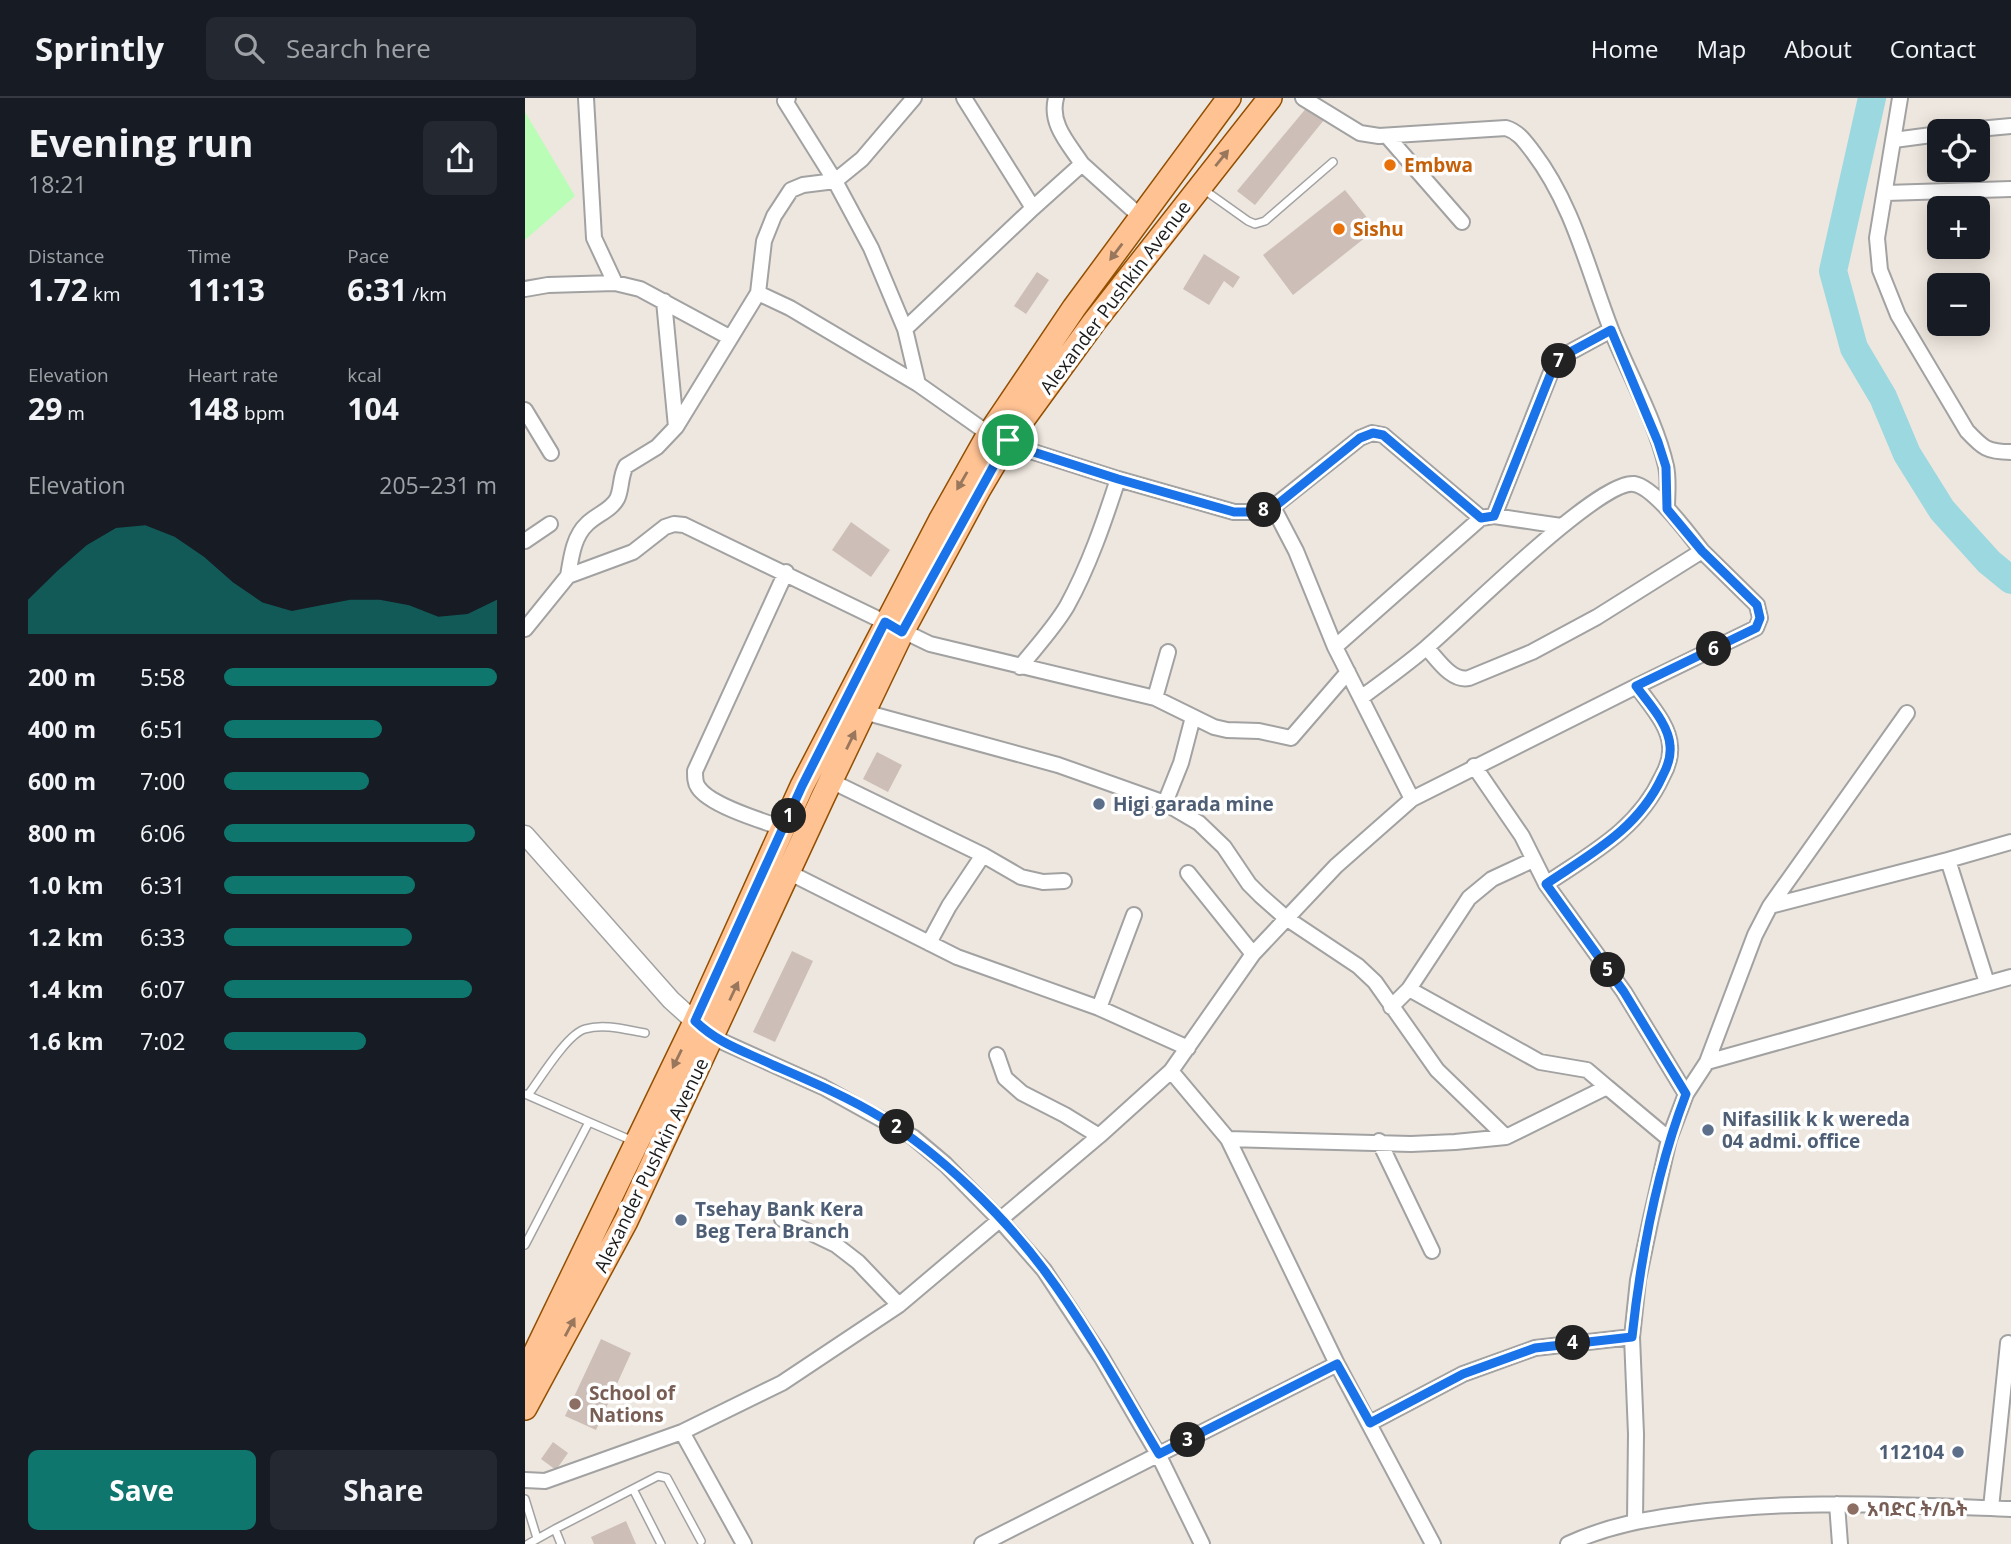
<!DOCTYPE html>
<meta charset="utf-8">
<style>
:root{--surface:#171b24;--page:#242831;--text:#f1f3f6;--muted:#9ea1a6;--line:#363941;--accent:#0f766e}
body{margin:0;font-family:"Open Sans","Noto Sans Ethiopic",sans-serif;background:var(--page);color:var(--text);height:100vh;display:flex;flex-direction:column;font-size:26px;white-space:nowrap}
*{box-sizing:border-box;margin:0}
p{font-size:23px;color:var(--muted)}
.icon{flex:none;width:38px;height:38px;fill:none;stroke:currentColor;stroke-width:2;stroke-linecap:round;stroke-linejoin:round}
.map{position:relative;flex:1;overflow:hidden}
.drawer{display:flex;flex-direction:column;background:var(--surface);width:525px}
.drawer>*{flex:none}
.fabs{position:absolute;left:1402px;top:21px;display:grid;gap:14px}
.fabs a{display:grid;place-items:center;width:63px;height:63px;border-radius:10px;background:var(--surface);box-shadow:0 4px 18px #0003;font-size:35px}
.pin{position:absolute;display:grid;place-items:center;width:60px;height:60px;color:#fff;margin:-30px;border:4px solid #fff;border-radius:50%;box-shadow:0 2px 7px #0007}
.km{position:absolute;width:35px;height:35px;margin:-18px;border-radius:50%;background:#222;color:#fff;font-size:19px;line-height:35px;text-align:center}
.round{display:grid;place-items:center;flex:none;width:74px;height:74px;border-radius:10px;background:var(--page)}
.summary{display:flex;align-items:center;justify-content:space-between;height:119px;padding:0 28px}
h1{font-size:38px;font-weight:700;line-height:52px}
.stats{display:grid;grid-template-columns:repeat(3,1fr);gap:10px;height:119px;padding:7px 28px}
.stats div{display:grid;align-content:center}
.stats b{font-size:30px;font-weight:700}
.stats small{font-size:19px;font-weight:400}
.stats p{font-size:19px}
.chart{height:196px;padding:14px 28px}
.chart p{display:flex;justify-content:space-between}
.chart svg{width:100%;height:126px;margin-top:7px;fill:var(--accent);opacity:.7}
.primary-button{display:flex;gap:14px;margin-top:auto;padding:14px 28px}
.primary-button a{flex:1;height:80px;border-radius:10px;background:var(--accent);color:#fff;font-size:28px;font-weight:700;line-height:80px;text-align:center}
.primary-button a+a{background:var(--page);color:var(--text)}
ul{padding:0 28px;list-style:none;font-size:23px}
li{display:grid;grid-template-columns:112px 84px 1fr;align-items:center;height:52px}
li i{height:18px;border-radius:9px;background:var(--accent)}
header{display:flex;align-items:center;gap:42px;box-sizing:border-box;height:98px;padding:0 35px;background:var(--surface);border-bottom:2px solid var(--line)}
header strong{font-size:33px}
nav{display:flex;gap:38px;margin-inline-start:auto;font-size:24px}
.search{width:490px;height:63px;background:var(--page);display:flex;align-items:center;gap:18px;box-sizing:border-box;padding:0 24px;border-radius:10px;color:var(--muted);font-size:26px}
main{display:flex;flex:1;min-height:0}
.map>svg:first-child{display:block}
.park{fill:#bafdb7}
.lines{fill:none;stroke-linecap:round;stroke-linejoin:round}
.river{stroke:#9cd8df;stroke-width:28}
.building{fill:#cdbfb8}
.service-casing{stroke:#a2a2a2;stroke-width:10}
.minor-casing{stroke:#a2a2a2;stroke-width:18}
.tertiary-casing{stroke:#a2a2a2;stroke-width:21}
.primary-casing{stroke:#924f00;stroke-width:26}
.service{stroke:#fff;stroke-width:7}
.minor{stroke:#fff;stroke-width:14}
.tertiary{stroke:#fff;stroke-width:18}
.primary{stroke:#ffc293;stroke-width:23}
.oneway{fill:#98775d}
.route-casing{stroke:#fff;stroke-width:14}
.route{stroke:#1a73e8;stroke-width:9}
.food-dot{fill:#e8710a;stroke:#fff;stroke-width:2.5}
.service-dot{fill:#5c6f8a;stroke:#fff;stroke-width:2.5}
.education-dot{fill:#8d6e63;stroke:#fff;stroke-width:2.5}
.labels{text-anchor:middle;stroke-width:7;stroke-linejoin:round;paint-order:stroke}
.food-label{font-size:19px;font-weight:bold;fill:#c56008;stroke:#fff;text-anchor:start}
.street-label{font-size:19px;fill:#1b1b1b;stroke:#fff}
.service-label{font-size:19px;font-weight:bold;fill:#4e5e75;stroke:#fff;text-anchor:start}
.education-label{font-size:19px;font-weight:bold;fill:#785e54;stroke:#fff;text-anchor:start}
</style>
<header>
<strong>Sprintly</strong>
<div class="search"><svg class="icon" aria-label="search" viewBox="0 0 24 24"><circle cx="10" cy="10" r="6"/><path d="M15 15l6 6"/></svg>Search here</div>
<nav><a>Home</a><a>Map</a><a>About</a><a>Contact</a></nav>
</header>
<main>
<section class="drawer">
<div class="summary"><div><h1>Evening run</h1><p>18:21</p></div><a class="round"><svg class="icon" aria-label="share" viewBox="0 0 24 24"><path d="M12 15V3M7 8l5-5 5 5M5 13v7h14v-7"/></svg></a></div>
<div class="stats">
<div><p>Distance</p><b>1.72<small> km</small></b></div>
<div><p>Time</p><b>11:13</b></div>
<div><p>Pace</p><b>6:31<small> /km</small></b></div>
</div>
<div class="stats">
<div><p>Elevation</p><b>29<small> m</small></b></div>
<div><p>Heart rate</p><b>148<small> bpm</small></b></div>
<div><p>kcal</p><b>104</b></div>
</div>
<div class="chart"><p><span>Elevation</span>205–231 m</p>
<svg viewBox="0 0 160 44" preserveAspectRatio="none"><path d="M0 44V32L10 22L20 13L30 7L40 6L50 10L60 17L70 26L80 33L90 36L100 34L110 32L120 32L130 34L140 38L150 37L160 32V44z"/></svg>
</div>
<ul>
<li><b>200 m</b>5:58<i style="width:100%"></i></li>
<li><b>400 m</b>6:51<i style="width:58%"></i></li>
<li><b>600 m</b>7:00<i style="width:53%"></i></li>
<li><b>800 m</b>6:06<i style="width:92%"></i></li>
<li><b>1.0 km</b>6:31<i style="width:70%"></i></li>
<li><b>1.2 km</b>6:33<i style="width:69%"></i></li>
<li><b>1.4 km</b>6:07<i style="width:91%"></i></li>
<li><b>1.6 km</b>7:02<i style="width:52%"></i></li>
</ul>
<div class="primary-button"><a>Save</a><a>Share</a></div>
</section>
<div class="map">
<svg width="1486" height="1446" viewBox="0 0 1486 1446">
<rect width="100%" height="100%" fill="#eee7df"/>
<!-- park -->
<path class="park" d="M0,14L50,98L0,142Z"/>
<g class="lines">
<!-- river -->
<path class="river" d="M1347,0L1308,173L1329,250L1358,299L1382,356L1417,412L1464,464L1486,482"/>
</g>
<!-- building -->
<path class="building" d="M783,8L799,22L730,107L712,93Z
M820,92L851,131L768,197L738,157Z
M679,156L715,179L708,190L699,183L684,207L658,191Z
M512,174L524,182L501,216L489,208Z
M326,424L365,452L346,479L307,452Z
M352,654L377,667L363,694L338,681Z
M267,853L288,863L250,944L228,934Z
M76,1241L106,1255L71,1332L40,1318Z
M28,1344L43,1355L31,1372L16,1361Z
M101,1423L111,1446H69L66,1439Z"/>
<g class="lines">
<!-- service casing -->
<g class="service-casing">
<path id="service" d="M678,91L723,123L730,126L740,123L808,64
M0,996L64,1024L0,1147
M3,997C15,981 42,936 60,931C79,925 102,932 120,935
M64,1024L108,1043
M108,1391L136,1446
M0,1401L12,1440
M30,1431L133,1378L142,1380L176,1443
M3,1446L30,1431L36,1446"/>
</g>
<!-- minor casing -->
<g class="minor-casing">
<path id="minor" d="M61,0L69,140L90,185
M389,0L337,61L310,83L346,150L380,231L393,286L464,336
M778,0L835,35L854,38L981,30C994,34 1000,44 1008,54C1049,108 1063,173 1087,234C1104,276 1131,324 1141,368C1144,382 1142,397 1142,410
M1375,0L1352,140L1355,172L1373,217L1442,333C1458,350 1462,354 1486,354
M1432,33L1486,28
M862,38L937,124
M1369,42L1414,36
M557,66L617,120
M1361,95L1486,91
M508,110L557,66C544,46 524,26 531,0
M0,191L23,187L90,185L115,191L204,239
M233,195L239,143L249,118L266,92L278,87L310,83L260,3L263,0
M139,203L151,329
M380,231L508,110L439,0
M0,312L26,355
M483,342L496,350L593,381L709,414H730L748,409L771,453L810,549L887,701
M748,409L835,340L847,335L858,337L956,420
M969,418L1028,269L1038,258L1086,232
M0,443L25,426
M43,478C46,461 48,439 62,426C71,417 86,412 92,401C97,391 95,378 101,368L132,349L151,329L233,195L265,210L393,286
M0,531L43,478L108,454L140,429L149,426L159,427L405,546L630,600L689,629L702,632L734,633L766,640L823,574
M810,549L956,420L969,418L1036,428
M495,569C511,549 529,530 542,508C564,468 579,424 593,381
M837,599C859,583 881,567 901,550C935,522 1074,381 1109,386C1129,389 1164,436 1177,453L1072,519L1007,554L944,580C927,584 913,562 902,550
M630,600L643,554
M339,614L533,667L640,705L674,725L699,749L724,786L736,798L761,820L833,868L850,884L912,972L981,1039
M949,668L997,738L1021,786L1099,894L1161,996
M306,683L458,757L496,779L518,784L539,783
M640,705L656,665L668,619
M258,730C237,723 184,707 173,689C170,685 170,679 170,673L261,474
M263,774L432,859L574,910L663,950
M663,775L728,856
M1021,786C1067,755 1113,731 1137,679C1142,670 1146,658 1145,648C1144,626 1123,605 1112,588
M1245,808L1423,762
M404,845L424,808L458,757
M1462,885L1423,762L1486,744
M884,891L1015,964L1062,972L1082,989
M866,909L884,891L944,800L967,781L1008,762
M574,910L609,817
M187,939L298,989L388,1039L420,1066L475,1122L519,1172L577,1260L633,1356L677,1446
M472,957L480,980L497,995L540,1017L574,1038
M1182,964L1486,879
M703,1041L886,1046L930,1044L981,1039L1082,989L1144,1041
M854,1043L907,1153
M257,1121L311,1147L333,1164L374,1207
M845,1325L938,1276L1010,1250L1107,1239
M157,1334L219,1446
M0,1382L20,1383L157,1334L257,1285L374,1207L574,1038L646,973
M1312,1406L1315,1446
M1466,1410L1483,1245
M1110,1422L1111,1336L1107,1239L1113,1182L1126,1120L1144,1041L1161,996L1182,964L1230,837L1245,808L1382,615
M457,1446L812,1266
M908,1446L812,1266L703,1041L646,973L728,856L811,768L887,701L1112,588L1231,530L1235,520L1232,507L1177,453
M1043,1446C1084,1427 1122,1421 1166,1415C1272,1401 1379,1407 1486,1411"/>
</g>
<!-- tertiary casing -->
<g class="tertiary-casing">
<path id="tertiary" d="M0,737L146,902L177,930"/>
</g>
<!-- primary casing -->
<g class="primary-casing">
<path id="primary" d="M0,1276L170,924L277,688L415,423L464,336L549,210L704,0
M0,1310L101,1123L298,699L377,534L453,393L483,342L569,224L745,0"/>
</g>
<!-- service -->
<use href="#service" class="service"/>
<!-- minor -->
<use href="#minor" class="minor"/>
<!-- tertiary -->
<use href="#tertiary" class="tertiary"/>
<!-- primary -->
<use href="#primary" class="primary"/>
</g>
<!-- one-way arrows -->
<defs><path id="oneway-solid" d="M-6-.8H1V-3.2L6.5 0L1 3.2V.8H-6Z" transform="scale(1.75)"/></defs>
<g class="oneway">
<use href="#oneway-solid" transform="translate(697 60) rotate(-51)"/>
<use href="#oneway-solid" transform="translate(591 154) rotate(127)"/>
<use href="#oneway-solid" transform="translate(437 383) rotate(120)"/>
<use href="#oneway-solid" transform="translate(326 642) rotate(-64)"/>
<use href="#oneway-solid" transform="translate(209 893) rotate(-65)"/>
<use href="#oneway-solid" transform="translate(152 961) rotate(116)"/>
<use href="#oneway-solid" transform="translate(45 1229) rotate(-62)"/>
</g>
<g class="lines">
<!-- route casing -->
<g class="route-casing">
<path id="route" d="M1086,232L1133,344L1141,369L1142,411L1177,453L1232,507L1235,520L1231,530L1111,588C1123,605 1144,626 1145,648C1146,658 1142,670 1137,679C1113,731 1067,755 1021,786L1099,894L1161,996C1131,1074 1116,1156 1107,1239L1010,1250L938,1276L845,1325L812,1266L634,1356C597,1294 562,1229 519,1172C479,1118 414,1055 357,1020C323,999 285,983 248,967C219,953 194,946 170,923L277,688L360,524L377,534L483,342L496,350L593,381L709,414H730L748,410L835,340L848,335L858,337L956,420L969,418L1028,270L1038,258Z"/>
</g>
<!-- route -->
<use href="#route" class="route"/>
</g>
<!-- markers -->
<g class="food-dot">
<circle cx="865" cy="67" r="7"/>
<circle cx="814" cy="131" r="7"/>
</g>
<g class="service-dot">
<circle cx="574" cy="706" r="7"/>
<circle cx="1183" cy="1032" r="7"/>
<circle cx="156" cy="1122" r="7"/>
<circle cx="1433" cy="1354" r="7"/>
</g>
<g class="education-dot">
<circle cx="50" cy="1306" r="7"/>
<circle cx="1328" cy="1411" r="7"/>
</g>
<g class="labels">
<!-- food labels -->
<g class="food-label">
<text x="879" y="74">Embwa</text>
<text x="828" y="138">Sishu</text>
</g>
<!-- street labels -->
<g class="street-label">
<text transform="translate(590 199) rotate(-53)" y="7">Alexander Pushkin Avenue</text>
<text transform="translate(126 1067) rotate(-64)" y="7">Alexander Pushkin Avenue</text>
</g>
<!-- service labels -->
<g class="service-label">
<text x="588" y="713">Higi garada mine</text>
<text x="1197" y="1028">Nifasilik k k wereda<tspan x="1197" dy="22">04 admi. office</tspan></text>
<text x="170" y="1118">Tsehay Bank Kera<tspan x="170" dy="22">Beg Tera Branch</tspan></text>
<text x="1419" y="1361" text-anchor="end">112104</text>
</g>
<!-- education labels -->
<g class="education-label">
<text x="64" y="1302">School of<tspan x="64" dy="22">Nations</tspan></text>
<text x="1342" y="1418">አባድር ት/ቤት</text>
</g>
</g>
</svg>
<div class="fabs">
<a><svg class="icon" aria-label="locate" viewBox="0 0 24 24"><circle cx="12" cy="12" r="6"/><path d="M12 2v4M12 18v4M2 12h4M18 12h4"/></svg></a>
<a>+</a>
<a>−</a>
</div>
<div class="pin" style="left:483px;top:342px;background:#1e9e55"><svg class="icon" aria-label="arrive" viewBox="0 0 24 24"><path d="M6 21V4h12l-3 4 3 4H6"/></svg></div>
<b class="km" style="left:264px;top:718px">1</b>
<b class="km" style="left:372px;top:1029px">2</b>
<b class="km" style="left:663px;top:1342px">3</b>
<b class="km" style="left:1048px;top:1245px">4</b>
<b class="km" style="left:1083px;top:872px">5</b>
<b class="km" style="left:1189px;top:551px">6</b>
<b class="km" style="left:1034px;top:263px">7</b>
<b class="km" style="left:739px;top:412px">8</b>
</div>
</main>
